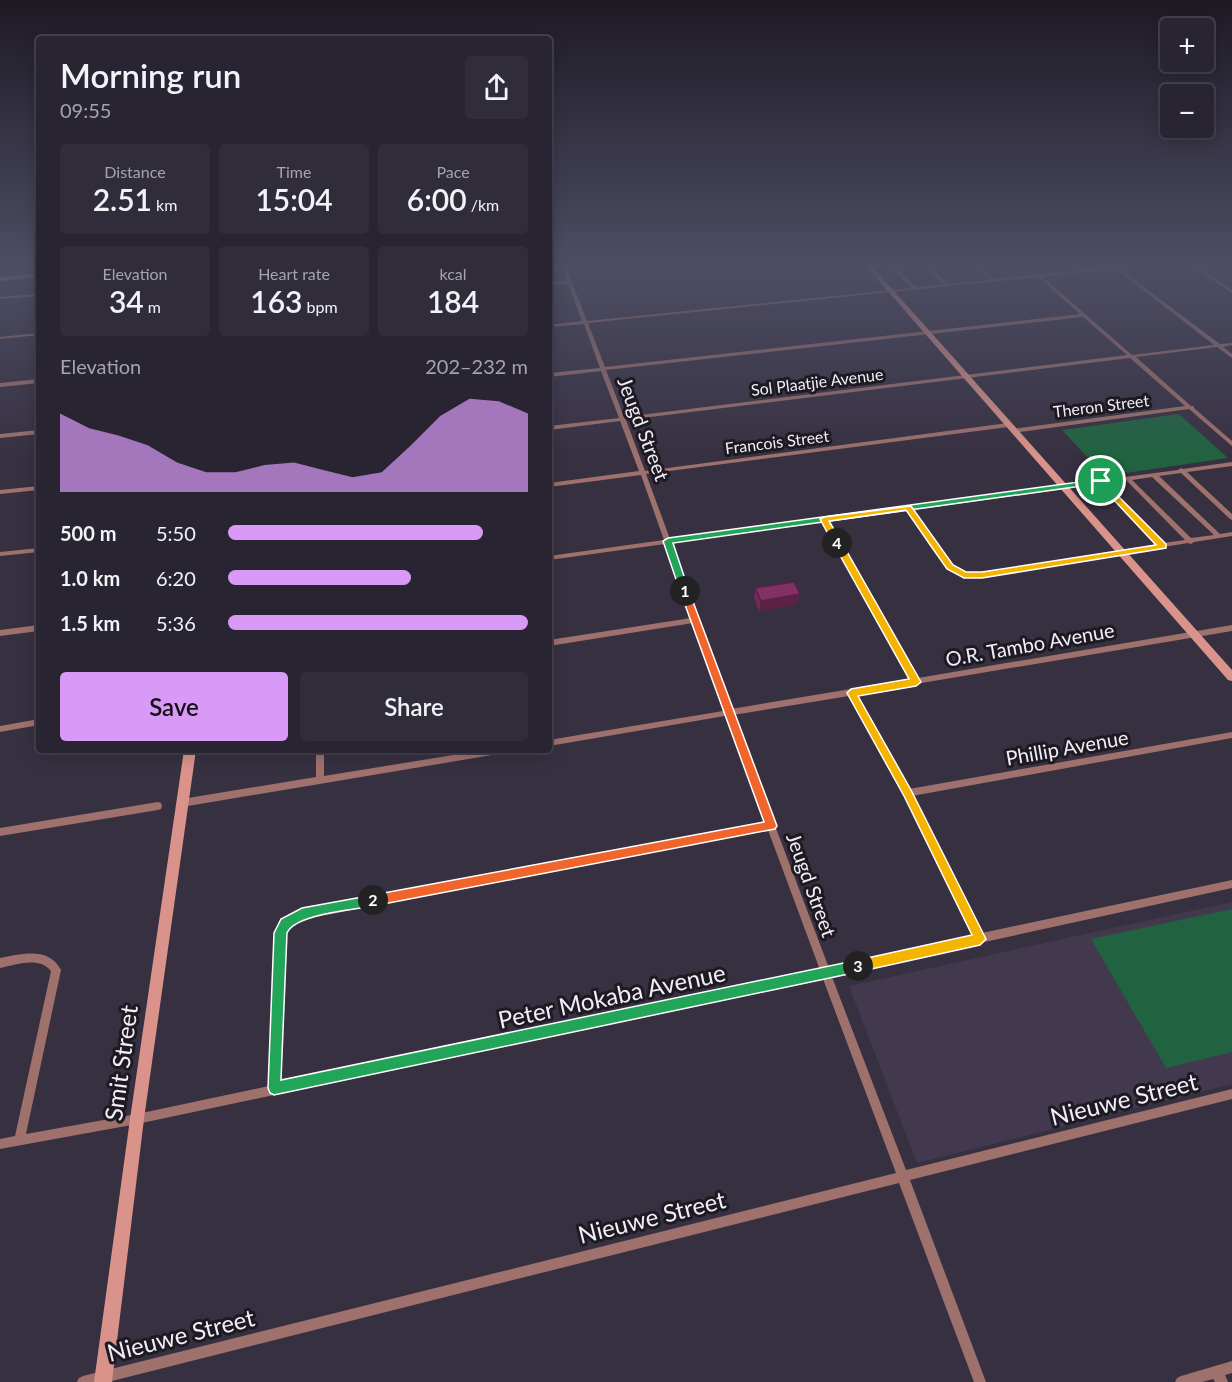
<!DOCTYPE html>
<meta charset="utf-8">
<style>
:root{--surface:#292431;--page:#312c39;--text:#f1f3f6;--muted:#a5a4ab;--line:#45414d;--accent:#d99af7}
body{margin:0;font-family:Lato,sans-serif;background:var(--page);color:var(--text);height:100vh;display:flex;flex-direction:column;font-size:22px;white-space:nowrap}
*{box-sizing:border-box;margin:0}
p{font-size:20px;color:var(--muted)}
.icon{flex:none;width:33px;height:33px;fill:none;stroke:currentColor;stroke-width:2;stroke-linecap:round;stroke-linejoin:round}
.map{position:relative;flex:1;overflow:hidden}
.details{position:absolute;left:36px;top:36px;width:516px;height:717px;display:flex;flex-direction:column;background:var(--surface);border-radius:6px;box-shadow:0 3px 15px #0003,0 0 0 2px var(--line)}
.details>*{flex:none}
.fabs{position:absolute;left:1160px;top:18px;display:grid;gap:12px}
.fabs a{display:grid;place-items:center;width:54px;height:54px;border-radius:6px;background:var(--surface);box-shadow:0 3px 15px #0003,0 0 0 2px var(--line);font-size:30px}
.pin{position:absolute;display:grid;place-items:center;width:51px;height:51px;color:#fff;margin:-26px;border:3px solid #fff;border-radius:50%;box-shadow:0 2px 6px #0007}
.km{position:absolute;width:30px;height:30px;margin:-15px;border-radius:50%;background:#222;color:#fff;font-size:16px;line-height:30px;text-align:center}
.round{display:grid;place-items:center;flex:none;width:63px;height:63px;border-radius:6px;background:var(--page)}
.summary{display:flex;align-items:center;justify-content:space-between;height:102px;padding:0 24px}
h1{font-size:33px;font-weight:600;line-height:45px}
.stats{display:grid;grid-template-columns:repeat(3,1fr);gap:9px;height:102px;padding:6px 24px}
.stats div{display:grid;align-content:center;border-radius:6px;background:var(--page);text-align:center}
.stats b{font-size:30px;font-weight:600}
.stats small{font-size:16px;font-weight:400}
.stats p{font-size:16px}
.chart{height:168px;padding:12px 24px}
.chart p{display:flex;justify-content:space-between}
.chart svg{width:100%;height:108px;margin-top:6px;fill:var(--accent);opacity:.7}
.primary-button{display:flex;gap:12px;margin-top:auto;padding:12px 24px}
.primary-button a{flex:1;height:69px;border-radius:6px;background:var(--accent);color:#111;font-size:24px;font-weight:600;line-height:69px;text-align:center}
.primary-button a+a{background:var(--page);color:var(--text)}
ul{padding:0 24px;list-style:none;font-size:20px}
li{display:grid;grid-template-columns:96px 72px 1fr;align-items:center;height:45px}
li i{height:15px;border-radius:8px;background:var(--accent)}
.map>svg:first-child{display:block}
.built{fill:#42394f}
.green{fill:#216341}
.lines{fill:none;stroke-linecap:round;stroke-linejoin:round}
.street{fill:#9e716c;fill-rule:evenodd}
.secondary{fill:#d9938a;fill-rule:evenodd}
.wall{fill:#702a56}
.shaded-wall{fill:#5b2246}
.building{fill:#823164;stroke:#5b2246;stroke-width:1.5}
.split-1{fill:#22a559;stroke:#fff;stroke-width:1.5}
.split-2{fill:#f0652b;stroke:#fff;stroke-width:1.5}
.split-3{fill:#22a559;stroke:#fff;stroke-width:1.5}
.split-4{fill:#f5b400;stroke:#fff;stroke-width:1.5}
.split-5{fill:#f5b400;stroke:#fff;stroke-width:1.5}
.labels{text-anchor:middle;stroke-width:6;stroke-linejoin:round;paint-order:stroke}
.far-street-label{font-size:16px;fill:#f2eef9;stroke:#1d1a22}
.street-label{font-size:20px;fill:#f2eef9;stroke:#1d1a22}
.near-street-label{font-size:24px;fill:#f2eef9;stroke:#1d1a22}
</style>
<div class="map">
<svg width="1232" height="1382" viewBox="0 0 1232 1382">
<rect width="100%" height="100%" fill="#373041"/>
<!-- built -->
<path class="built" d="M1232,902V1084L917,1163L849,986Z"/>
<!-- green -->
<path class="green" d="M1179,414L1228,458L1105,476L1062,430Z
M1232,909V1052L1166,1068L1091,939Z"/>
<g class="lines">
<!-- street -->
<path class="street" d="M561,264H565L587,321L911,288L888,264H892L916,287L943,284L922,264H926L948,284L990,280L972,264H977L995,279L1136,264L1120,269L1220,344L1232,343V345L1223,347L1232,354V358L1217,347L1136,357L1191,406H1194V408L1232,441V446L1189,409L1013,433L1010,431L1013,429L1185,406L1130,358L626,420L645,471L1008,423L1011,425L1008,427L646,474L670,539L821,518L824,517L826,518L906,507L909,505L912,506L1097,481L1100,479L1102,480L1178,470L1181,468L1183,469L1232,462V466L1187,472L1232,514V520L1230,519L1181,473L1159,476L1220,534L1232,532V536L1194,542L1191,544L1188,543L973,578C968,577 963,576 959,574C935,562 922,532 908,511L829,522L918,678L1232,625V631L856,694L909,789L1232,732V738L912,796L982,933L1232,880V888L911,958L832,977L906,1170L1232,1089V1099L910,1180L986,1382H974L899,1183L108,1382H77L79,1378L83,1376L896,1173L823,979L137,1124L0,1149V1139L15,1136L51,971C39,956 16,965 0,968V958C21,954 49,946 61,970L26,1134L137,1114L269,1086L275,933L282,920L290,914L765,823L725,716L549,746V740L723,711L693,623L549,646V640L691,618L665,544L549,560V556L664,540L641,475L549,487V483L639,471L620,421L549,430V426L619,418L601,371L549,377V373L600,368L584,324L549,327V325L582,321L568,284L549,285V283L567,281ZM1116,269L1214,345L1132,355L1043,277ZM1038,277L1080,314L605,367L588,323ZM1083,317L1127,355L624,417L606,370ZM1152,477L1214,535L1191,538L1132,480ZM1126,480L1185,540L1164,543L1106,483ZM1100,484L1157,544L973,574C943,566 929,534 914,510ZM823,522L911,679L731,709L671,543ZM849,696L904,796L973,935L911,948L829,968L733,715ZM768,830L820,970L279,1084L285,933L288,926L295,921Z
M1189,264H1194L1232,290V293Z
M39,294V296L0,299V297Z
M39,333V335L0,339V337Z
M39,379V383L0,387V383Z
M39,430V434L0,438V434Z
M39,486V490L0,494V490Z
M39,548V552L0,556V552Z
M39,625V631L0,636V630Z
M39,719V725L0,732V726Z
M316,750H324V776L484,750H508L507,752L504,753L182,807L179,806L178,803L179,800L182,799L316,777Z
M158,802L161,803L162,806L161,809L158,810L0,836V828Z
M1232,1361V1373L1225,1375L1228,1382H1215L1213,1379L1202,1382H1175L1177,1378L1181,1376Z"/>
<!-- secondary -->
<path class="secondary" d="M864,264H870L1232,670V681L1228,680Z
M39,273V277L0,281V277Z
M184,750H196L144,1119L112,1382H94L130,1119Z"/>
</g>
<!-- wall -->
<path class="wall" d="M755,588L797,604L759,611L754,598Z"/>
<!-- shaded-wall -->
<path class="shaded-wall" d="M800,594L797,604L759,611L761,601Z"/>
<!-- building -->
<path class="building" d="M794,582L800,594L761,601L755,588Z"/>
<!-- sky -->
<linearGradient id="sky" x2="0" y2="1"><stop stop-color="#1e1a24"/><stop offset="0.58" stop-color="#4d4e65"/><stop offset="1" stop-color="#4d4e65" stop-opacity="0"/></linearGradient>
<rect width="1232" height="457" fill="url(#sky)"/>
<!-- split-1 -->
<path class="split-1" d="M1101,479L1103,480V483L673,543L689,591L685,594L680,591L663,541L668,538Z"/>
<!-- split-2 -->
<path class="split-2" d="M685,588L689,591L777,826L775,829L373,906L369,904V896L373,895L764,822L680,591Z"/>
<!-- split-3 -->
<path class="split-3" d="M373,895L379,900L373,906C353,910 295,914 287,933L281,1080L858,960L862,961L864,966L862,970L858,972L274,1095L270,1093L268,1088L274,933L281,919L302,908Z"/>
<!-- split-4 -->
<path class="split-4" d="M834,541L842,543L921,682L916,686L858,696L911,790L986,939L980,945L858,972L853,970L851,966L853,961L858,960L972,935L904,796L847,693L851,689L909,679L833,543Z"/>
<!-- split-5 -->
<path class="split-5" d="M1101,479L1166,544V548L982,578H964L947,569L906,510L829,521L842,543L837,546L834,545L820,519L824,517L911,506L953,565L966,572H982L1156,545L1098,483V480Z"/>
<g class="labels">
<!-- far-street labels -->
<g class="far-street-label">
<text transform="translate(817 382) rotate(-7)" y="6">Sol Plaatjie Avenue</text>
<text transform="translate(1101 406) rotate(-7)" y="6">Theron Street</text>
<text transform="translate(777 442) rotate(-7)" y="6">Francois Street</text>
</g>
<!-- street labels -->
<g class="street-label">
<text transform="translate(643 429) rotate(69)" y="7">Jeugd Street</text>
<text transform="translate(1030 645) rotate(-10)" y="7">O.R. Tambo Avenue</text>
<text transform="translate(1067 748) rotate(-10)" y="7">Phillip Avenue</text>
<text transform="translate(811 885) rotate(70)" y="7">Jeugd Street</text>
</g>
<!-- near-street labels -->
<g class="near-street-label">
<text transform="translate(612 997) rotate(-12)" y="8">Peter Mokaba Avenue</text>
<text transform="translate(122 1063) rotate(-82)" y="8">Smit Street</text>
<text transform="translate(1124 1100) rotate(-14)" y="8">Nieuwe Street</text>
<text transform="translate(652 1218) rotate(-14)" y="8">Nieuwe Street</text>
<text transform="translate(181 1336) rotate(-14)" y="8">Nieuwe Street</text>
</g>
</g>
</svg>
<div class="fabs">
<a>+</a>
<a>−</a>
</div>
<div class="pin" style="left:1101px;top:481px;background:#1e9e55"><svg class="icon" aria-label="arrive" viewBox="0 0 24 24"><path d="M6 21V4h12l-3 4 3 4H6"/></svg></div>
<b class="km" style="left:685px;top:591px">1</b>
<b class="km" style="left:373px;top:900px">2</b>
<b class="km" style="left:858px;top:966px">3</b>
<b class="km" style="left:837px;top:543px">4</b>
<section class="details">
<div class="summary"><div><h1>Morning run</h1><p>09:55</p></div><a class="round"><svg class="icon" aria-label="share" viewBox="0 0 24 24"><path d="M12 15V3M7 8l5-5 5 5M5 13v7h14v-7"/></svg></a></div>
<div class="stats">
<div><p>Distance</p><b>2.51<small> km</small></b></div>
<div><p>Time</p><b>15:04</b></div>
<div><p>Pace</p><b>6:00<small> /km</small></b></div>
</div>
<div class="stats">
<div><p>Elevation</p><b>34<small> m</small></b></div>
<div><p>Heart rate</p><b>163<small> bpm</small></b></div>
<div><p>kcal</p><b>184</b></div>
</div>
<div class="chart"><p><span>Elevation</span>202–232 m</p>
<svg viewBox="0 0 160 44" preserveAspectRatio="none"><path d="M0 44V12L10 18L20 21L30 25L40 32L50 36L60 36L70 33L80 32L90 35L100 38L110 36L120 25L130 13L140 6L150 7L160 12V44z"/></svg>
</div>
<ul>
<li><b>500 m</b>5:50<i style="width:85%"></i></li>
<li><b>1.0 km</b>6:20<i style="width:61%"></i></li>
<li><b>1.5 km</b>5:36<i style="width:100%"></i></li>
</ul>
<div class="primary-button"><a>Save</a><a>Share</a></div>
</section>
</div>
